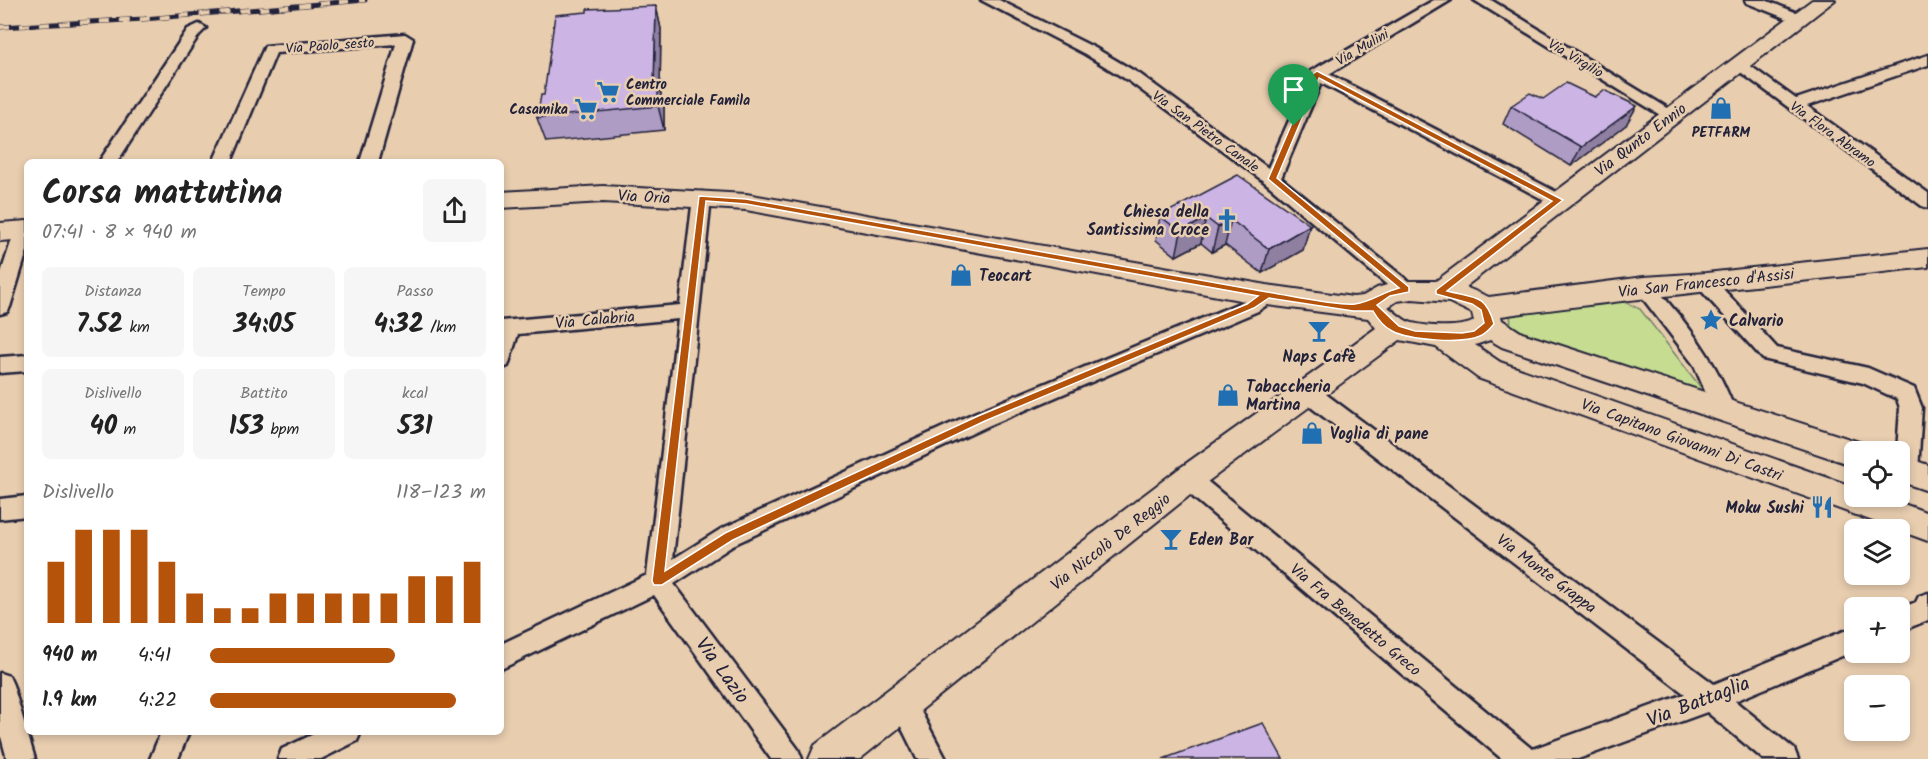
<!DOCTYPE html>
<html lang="it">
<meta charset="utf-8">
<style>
:root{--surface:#fff;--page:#f6f6f6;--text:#222;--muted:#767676;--accent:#b45309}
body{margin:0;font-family:Kalam,sans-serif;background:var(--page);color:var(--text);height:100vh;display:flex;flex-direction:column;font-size:22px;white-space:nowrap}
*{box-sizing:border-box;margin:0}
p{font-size:20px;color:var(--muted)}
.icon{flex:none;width:33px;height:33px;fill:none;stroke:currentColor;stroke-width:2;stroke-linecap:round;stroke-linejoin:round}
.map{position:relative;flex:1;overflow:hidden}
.side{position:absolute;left:24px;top:159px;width:480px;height:576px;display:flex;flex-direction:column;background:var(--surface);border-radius:9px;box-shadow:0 3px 9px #0003}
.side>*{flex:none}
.buttons{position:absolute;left:1844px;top:441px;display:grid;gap:12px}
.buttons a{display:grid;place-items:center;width:66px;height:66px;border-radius:9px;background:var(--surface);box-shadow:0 3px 9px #0003;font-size:30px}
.pin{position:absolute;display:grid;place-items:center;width:51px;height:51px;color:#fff;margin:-62px -26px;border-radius:50% 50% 50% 0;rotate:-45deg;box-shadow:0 0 6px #0007}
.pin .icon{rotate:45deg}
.round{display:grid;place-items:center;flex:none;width:63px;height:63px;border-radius:9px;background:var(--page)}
.overview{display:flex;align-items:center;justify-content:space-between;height:102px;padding:0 18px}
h1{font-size:33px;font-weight:600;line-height:45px}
.metrics{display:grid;grid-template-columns:repeat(3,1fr);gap:9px;height:102px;padding:6px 18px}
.metrics div{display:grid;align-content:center;border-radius:9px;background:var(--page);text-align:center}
.metrics b{font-size:26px;font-weight:600}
.metrics small{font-size:16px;font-weight:400}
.metrics p{font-size:16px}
.chart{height:168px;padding:12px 18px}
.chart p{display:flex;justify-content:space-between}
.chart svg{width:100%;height:108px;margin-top:6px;stroke:var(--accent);stroke-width:6}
ul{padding:0 18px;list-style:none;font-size:20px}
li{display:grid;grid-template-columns:96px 72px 1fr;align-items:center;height:45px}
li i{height:15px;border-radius:8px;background:var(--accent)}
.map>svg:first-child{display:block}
.green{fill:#c5dc91;stroke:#747f66;stroke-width:1.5}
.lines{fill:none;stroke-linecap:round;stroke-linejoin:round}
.street-casing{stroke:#22223b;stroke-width:5}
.secondary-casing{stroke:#22223b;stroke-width:4}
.street{fill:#e8cdaf;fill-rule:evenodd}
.secondary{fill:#e8cdaf;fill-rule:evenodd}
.rail-casing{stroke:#22223b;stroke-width:5}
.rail{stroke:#e8cdaf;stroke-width:4;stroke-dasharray:10;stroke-linecap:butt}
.wall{fill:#af9cc5;stroke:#22223b;stroke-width:1.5}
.shaded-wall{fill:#8f7fa0;stroke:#22223b;stroke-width:1.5}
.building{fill:#ccb5e5;stroke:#22223b;stroke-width:1.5}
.route{fill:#b45309;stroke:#fff;stroke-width:1.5;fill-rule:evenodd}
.labels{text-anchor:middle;stroke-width:5;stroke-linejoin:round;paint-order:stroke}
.far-street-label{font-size:14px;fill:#22223b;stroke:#e8cdaf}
.far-poi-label{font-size:14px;font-weight:bold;fill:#22223b;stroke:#e8cdaf;text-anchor:start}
.street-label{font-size:16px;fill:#22223b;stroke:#e8cdaf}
.poi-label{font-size:16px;font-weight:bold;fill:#22223b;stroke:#e8cdaf;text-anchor:start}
.near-street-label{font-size:20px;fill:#22223b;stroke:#e8cdaf}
</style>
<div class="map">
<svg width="1928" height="759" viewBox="0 0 1928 759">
<rect width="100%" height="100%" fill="#e8cdaf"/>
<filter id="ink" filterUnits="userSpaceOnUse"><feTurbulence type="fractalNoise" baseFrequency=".0167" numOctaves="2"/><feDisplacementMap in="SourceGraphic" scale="12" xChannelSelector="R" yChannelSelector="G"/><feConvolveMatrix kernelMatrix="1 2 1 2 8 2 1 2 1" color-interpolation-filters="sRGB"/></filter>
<g filter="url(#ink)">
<!-- green -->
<path class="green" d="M1622,301L1640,309L1709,398L1511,330L1510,310Z"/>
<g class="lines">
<!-- street casing -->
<g class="street-casing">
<path id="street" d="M981,0H999L1095,48L1141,75L1268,168L1311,71L1434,0H1451L1329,74L1564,196L1567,200L1564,204H1552L1321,83L1281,178L1413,285L1416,290L1413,295L1406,297L1399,295L1266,183L1129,81L1085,54Z
M1474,0H1491L1679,115L1677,118H1665Z
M1745,0H1765L1805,16L1807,19L1805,22H1795L1747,3Z
M199,24L206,28L199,35L117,162H99L188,29Z
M405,34L413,39L378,162H360L396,44L276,53L231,162H213L265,46Z
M1928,55V65L1807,106L1928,193V208L1922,206L1731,65L1739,60L1745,62L1796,99Z
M702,192L708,194L711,198L673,559L721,529L974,413L1244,301C1254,294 1262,287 1274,290L1277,295L1274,300L1258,311L990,425L737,543L674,584L798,749L802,759H771L654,595L501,669V644L647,575L678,319L518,334L508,366L501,369V321L680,305L693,198L696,194Z
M24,224L27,225V251L10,307L7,312L0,314V276L15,230L17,226Z
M1706,276L1713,278L1777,348L1868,368L1914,388L1922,408L1918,471L1915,477L1907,480L1899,477V452H1897L1900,408L1897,399L1863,383L1763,359L1699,288L1696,283L1699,278Z
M1644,280C1654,283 1660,293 1667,301C1696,335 1720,369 1735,411L1732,417L1724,419L1716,417L1694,365L1634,287L1637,282Z
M27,355V371L0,373V357Z
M1307,384L1315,386L1714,684L1854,627V651L1735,701L1794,749L1798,759H1763L1707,712L1578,759H1502L1180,486L1177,479L1180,472L1188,470L1196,472L1532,749L1685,694L1299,398L1296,392L1299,386Z
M27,496V516L0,519V499Z
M1928,593V620L1899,632V609L1916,602L1919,596Z
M0,673L9,676L13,685L35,759H7L0,733Z
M902,689L911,693L946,759H917L889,702L893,693Z
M161,732H189L178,759H150Z
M318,732H361L357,741L321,759H278L282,749Z"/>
</g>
<!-- secondary casing -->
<g class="secondary-casing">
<path id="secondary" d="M1812,0H1835L1465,287L1489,297L1644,277L1706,273L1928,249V267C1786,283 1643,297 1501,316L1502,320L1522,333L1865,444L1869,452H1854V466L1502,347L1490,340L1475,345L1500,362L1854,487V496H1882L1928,513V541L1478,378L1436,347L1400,340L1199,488L860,759H809L815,745L1177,470L1376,328L1368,318L1267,305L746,210L603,202L501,208V192L603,186L746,194L1267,285L1353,297L1363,296L1377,288L1400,281H1436ZM1412,299L1449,302L1472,313L1474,321C1462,329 1420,327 1407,321C1401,318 1394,311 1388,307L1397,301Z
M27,221V239L0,241V223Z
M1899,455L1928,465V491L1899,481Z"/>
</g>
<!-- street -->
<use href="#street" class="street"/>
<!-- secondary -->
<use href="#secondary" class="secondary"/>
<!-- rail casing -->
<g class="rail-casing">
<path id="rail" d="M0,27L144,19L365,0"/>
</g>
<!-- rail -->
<use href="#rail" class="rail"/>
</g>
<!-- wall -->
<path class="wall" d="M656,6L661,29L660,91L664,107V130L546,142L537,118L544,95Z
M1511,106L1626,125L1571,166L1503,124Z
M1160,216L1310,225L1303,250L1262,273L1225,245L1212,252L1201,243L1176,256L1156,240Z"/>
<!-- shaded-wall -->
<path class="shaded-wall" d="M656,6L661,29L660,91L664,107V130L658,106L654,83Z
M1637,106L1626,125L1571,166L1581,147Z
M1206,218L1201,243L1176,256L1181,232Z
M1231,220L1225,245L1212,252L1218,227Z
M1310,225L1303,250L1262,273L1269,249Z"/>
<!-- building -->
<path class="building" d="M656,6L654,83L658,82V106L537,118L541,95H544L555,15L587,12V9Z
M1566,83L1595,97L1604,90L1637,106L1581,147L1511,106L1530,93L1543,99Z
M1238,175L1310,225L1269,249L1231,220L1218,227L1206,218L1181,232L1160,216Z
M1263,723L1283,759H1163Z"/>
</g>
<!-- route -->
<path class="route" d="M1317,71L1563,200L1447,291C1475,298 1486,294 1494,324C1490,329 1485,334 1480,336C1462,344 1409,340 1392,331C1384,327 1377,318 1373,311H1353L1269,298L1254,308L985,421L733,540L662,585H654L652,581L699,196L746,199L1267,292C1288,295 1337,306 1355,304C1371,302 1383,292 1399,288L1268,179L1313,74ZM1319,78L1552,201L1436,290V294L1472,304L1481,310L1484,323L1474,331L1462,333L1415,331L1399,326L1377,305L1390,296L1409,292V287L1277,178ZM706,201L746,204L1258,296L1247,304L978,416L725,533L665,571Z"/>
<!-- icons -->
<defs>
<g id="supermarket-bare" transform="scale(1.8)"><path d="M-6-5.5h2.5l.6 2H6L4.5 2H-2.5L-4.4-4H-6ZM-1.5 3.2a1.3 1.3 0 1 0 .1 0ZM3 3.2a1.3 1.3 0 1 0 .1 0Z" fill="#1f6fb2" stroke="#e8cdaf" stroke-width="2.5" paint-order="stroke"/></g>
<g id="shop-bare" transform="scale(1.8)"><path d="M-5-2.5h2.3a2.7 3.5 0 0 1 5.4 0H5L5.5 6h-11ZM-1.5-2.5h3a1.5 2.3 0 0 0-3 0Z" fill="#1f6fb2" stroke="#e8cdaf" stroke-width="2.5" paint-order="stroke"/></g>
<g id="church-bare" transform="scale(1.8)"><path d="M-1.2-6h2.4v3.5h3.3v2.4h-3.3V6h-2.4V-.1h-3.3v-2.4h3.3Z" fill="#1f6fb2" stroke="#e8cdaf" stroke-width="2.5" paint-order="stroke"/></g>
<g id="sight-bare" transform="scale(1.8)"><path d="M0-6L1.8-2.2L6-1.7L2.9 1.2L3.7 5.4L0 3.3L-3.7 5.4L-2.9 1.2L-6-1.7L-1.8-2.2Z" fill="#1f6fb2" stroke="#e8cdaf" stroke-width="2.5" paint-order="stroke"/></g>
<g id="bar-bare" transform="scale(1.8)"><path d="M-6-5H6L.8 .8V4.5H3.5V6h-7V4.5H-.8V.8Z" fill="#1f6fb2" stroke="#e8cdaf" stroke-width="2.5" paint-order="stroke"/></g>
<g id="restaurant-bare" transform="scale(1.8)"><path d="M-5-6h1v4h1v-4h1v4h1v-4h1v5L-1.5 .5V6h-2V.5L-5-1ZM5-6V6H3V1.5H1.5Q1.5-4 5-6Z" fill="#1f6fb2" stroke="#e8cdaf" stroke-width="2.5" paint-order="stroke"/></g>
</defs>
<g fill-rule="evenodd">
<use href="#supermarket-bare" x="608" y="92"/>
<use href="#shop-bare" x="1721" y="108"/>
<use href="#supermarket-bare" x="586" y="109"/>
<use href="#church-bare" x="1227" y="220"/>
<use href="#shop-bare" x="961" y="275"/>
<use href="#sight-bare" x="1711" y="320"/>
<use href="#bar-bare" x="1319" y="331"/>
<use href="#shop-bare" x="1228" y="395"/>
<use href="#shop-bare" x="1312" y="433"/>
<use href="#restaurant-bare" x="1822" y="507"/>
<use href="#bar-bare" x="1171" y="539"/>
</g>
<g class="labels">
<!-- far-street labels -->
<g class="far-street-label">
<text transform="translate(330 45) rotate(-4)" y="5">Via Paolo sesto</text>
<text transform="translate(1362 47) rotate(-30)" y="5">Via Mulini</text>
<text transform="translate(1576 58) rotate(31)" y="5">Via Virgilio</text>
<text transform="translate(1206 131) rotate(36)" y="5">Via San Pietro Canale</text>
<text transform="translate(1833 134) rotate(36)" y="5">Via Flora Abramo</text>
</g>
<!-- far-poi labels -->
<g class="far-poi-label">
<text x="626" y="89">Centro<tspan x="626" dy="16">Commerciale Famila</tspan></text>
<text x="568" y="114" text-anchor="end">Casamika</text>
<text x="1721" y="137" text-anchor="middle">PETFARM</text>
</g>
<!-- street labels -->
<g class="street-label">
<text transform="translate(1640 139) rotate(-37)" y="6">Via Qunto Ennio</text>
<text transform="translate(644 196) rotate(3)" y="6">Via Oria</text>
<text transform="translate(1706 282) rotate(-6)" y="6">Via San Francesco d'Assisi</text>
<text transform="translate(595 319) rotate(-5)" y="6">Via Calabria</text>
<text transform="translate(1682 439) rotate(20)" y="6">Via Capitano Giovanni Di Castri</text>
<text transform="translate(1110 541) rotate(-38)" y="6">Via Niccolò De Reggio</text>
<text transform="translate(1547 573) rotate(37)" y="6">Via Monte Grappa</text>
<text transform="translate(1356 619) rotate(40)" y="6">Via Fra Benedetto Greco</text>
</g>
<!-- poi labels -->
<g class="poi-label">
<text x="1209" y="217" text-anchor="end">Chiesa della<tspan x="1209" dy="18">Santissima Croce</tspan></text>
<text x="979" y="281">Teocart</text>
<text x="1729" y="326">Calvario</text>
<text x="1319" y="362" text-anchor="middle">Naps Cafè</text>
<text x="1246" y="392">Tabaccheria<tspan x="1246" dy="18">Martina</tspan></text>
<text x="1330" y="439">Voglia di pane</text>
<text x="1804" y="513" text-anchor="end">Moku Sushi</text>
<text x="1189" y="545">Eden Bar</text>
</g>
<!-- near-street labels -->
<g class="near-street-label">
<text transform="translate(723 670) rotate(54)" y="7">Via Lazio</text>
<text transform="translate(1698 701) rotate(-21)" y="7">Via Battaglia</text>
</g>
</g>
</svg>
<div class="buttons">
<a><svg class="icon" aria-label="locate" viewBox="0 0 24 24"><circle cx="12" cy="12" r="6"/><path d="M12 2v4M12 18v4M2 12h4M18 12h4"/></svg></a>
<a><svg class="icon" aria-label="layers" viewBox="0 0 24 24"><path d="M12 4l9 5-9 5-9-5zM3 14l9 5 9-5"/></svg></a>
<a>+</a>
<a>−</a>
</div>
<div class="pin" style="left:1294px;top:126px;background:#1e9e55"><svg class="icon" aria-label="arrive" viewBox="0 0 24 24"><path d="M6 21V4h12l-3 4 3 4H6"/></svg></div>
<section class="side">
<div class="overview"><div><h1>Corsa mattutina</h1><p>07:41 · 8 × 940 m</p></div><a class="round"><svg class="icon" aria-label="share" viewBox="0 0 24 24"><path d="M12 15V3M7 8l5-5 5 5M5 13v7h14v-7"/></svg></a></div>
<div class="metrics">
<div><p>Distanza</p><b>7.52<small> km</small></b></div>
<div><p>Tempo</p><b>34:05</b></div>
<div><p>Passo</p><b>4:32<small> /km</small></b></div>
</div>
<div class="metrics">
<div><p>Dislivello</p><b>40<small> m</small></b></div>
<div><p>Battito</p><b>153<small> bpm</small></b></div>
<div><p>kcal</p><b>531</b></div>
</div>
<div class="chart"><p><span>Dislivello</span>118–123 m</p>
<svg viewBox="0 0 160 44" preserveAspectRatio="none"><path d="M5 44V19M15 44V6M25 44V6M35 44V6M45 44V19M55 44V32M65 44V38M75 44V38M85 44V32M95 44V32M105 44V32M115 44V32M125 44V32M135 44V25M145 44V25M155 44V19"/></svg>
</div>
<ul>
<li><b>940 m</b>4:41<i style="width:67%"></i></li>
<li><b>1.9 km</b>4:22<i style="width:89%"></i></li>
</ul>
</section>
</div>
